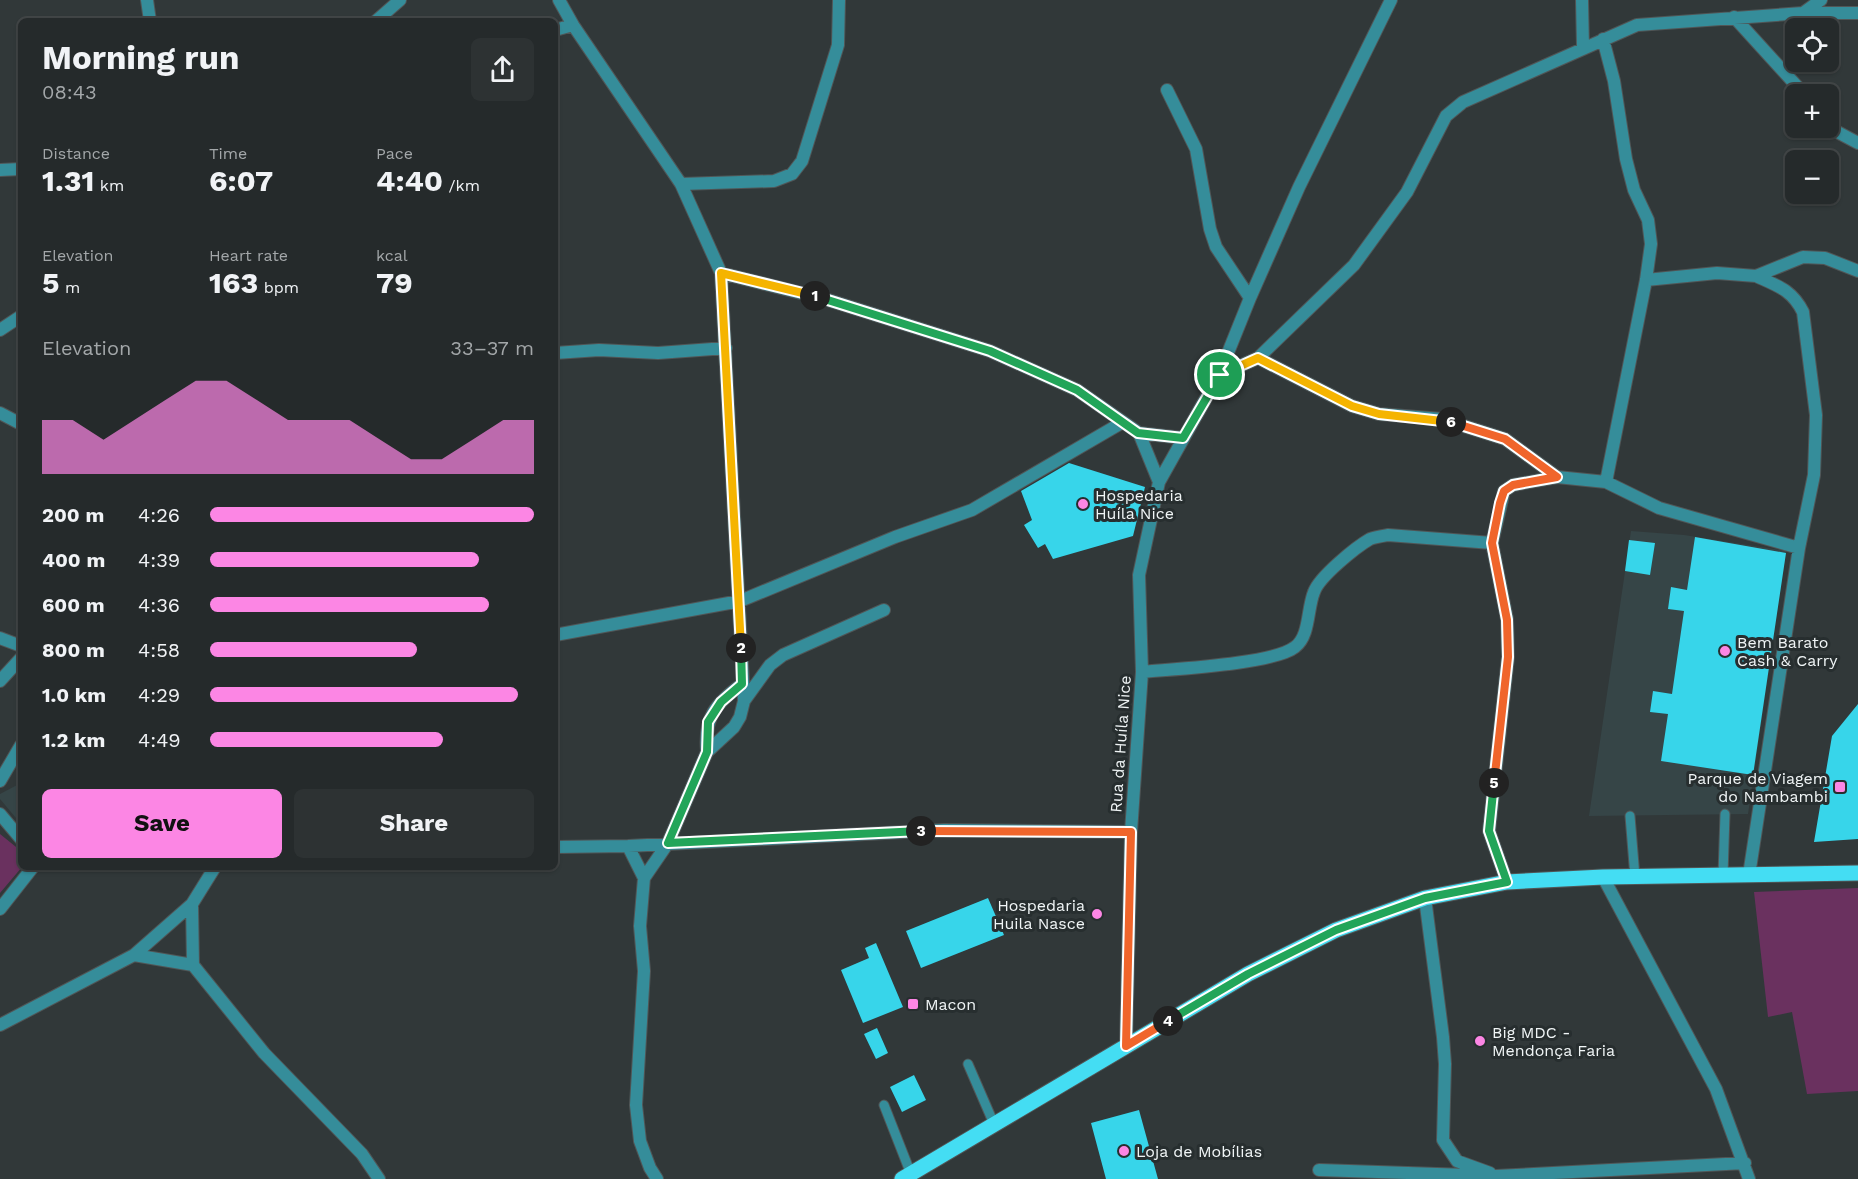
<!DOCTYPE html>
<meta charset="utf-8">
<style>
:root{--surface:#252a2b;--page:#2d3233;--text:#f1f3f6;--muted:#a3a7a9;--line:#424647;--accent:#fc86e4}
body{margin:0;font-family:"Work Sans",sans-serif;background:var(--page);color:var(--text);height:100vh;display:flex;flex-direction:column;font-size:22px;white-space:nowrap}
*{box-sizing:border-box;margin:0}
p{font-size:20px;color:var(--muted)}
.icon{flex:none;width:33px;height:33px;fill:none;stroke:currentColor;stroke-width:2;stroke-linecap:round;stroke-linejoin:round}
.map{position:relative;flex:1;overflow:hidden}
.side{position:absolute;left:18px;top:18px;width:540px;height:852px;display:flex;flex-direction:column;background:var(--surface);border-radius:9px;box-shadow:0 2px 4px #0004,0 0 0 2px var(--line)}
.side>*{flex:none}
.tools{position:absolute;left:1785px;top:18px;display:grid;gap:12px}
.tools a{display:grid;place-items:center;width:54px;height:54px;border-radius:9px;background:var(--surface);box-shadow:0 2px 4px #0004,0 0 0 2px var(--line);font-size:30px}
.pin{position:absolute;display:grid;place-items:center;width:51px;height:51px;color:#fff;margin:-26px;border:3px solid #fff;border-radius:50%;box-shadow:0 2px 6px #0007}
.km{position:absolute;width:30px;height:30px;margin:-15px;border-radius:50%;background:#222;color:#fff;font-size:16px;line-height:30px;text-align:center}
.round{display:grid;place-items:center;flex:none;width:63px;height:63px;border-radius:9px;background:var(--page)}
.overview{display:flex;align-items:center;justify-content:space-between;height:102px;padding:0 24px}
h1{font-size:33px;font-weight:700;line-height:45px}
.figures{display:grid;grid-template-columns:repeat(3,1fr);gap:9px;height:102px;padding:6px 24px}
.figures div{display:grid;align-content:center}
.figures b{font-size:30px;font-weight:700}
.figures small{font-size:16px;font-weight:400}
.figures p{font-size:16px}
.chart{height:168px;padding:12px 24px}
.chart p{display:flex;justify-content:space-between}
.chart svg{width:100%;height:108px;margin-top:6px;fill:var(--accent);opacity:.7}
.primary-button{display:flex;gap:12px;margin-top:auto;padding:12px 24px}
.primary-button a{flex:1;height:69px;border-radius:9px;background:var(--accent);color:#111;font-size:24px;font-weight:700;line-height:69px;text-align:center}
.primary-button a+a{background:var(--page);color:var(--text)}
ul{padding:0 24px;list-style:none;font-size:20px}
li{display:grid;grid-template-columns:96px 72px 1fr;align-items:center;height:45px}
li i{height:15px;border-radius:8px;background:var(--accent)}
.map>svg:first-child{display:block}
.built{fill:#364547}
.green{fill:#6a315f}
.building{fill:#37d5ea}
.lines{fill:none;stroke-linecap:round;stroke-linejoin:round}
.lane-casing{stroke:#505657;stroke-width:11}
.street-casing{stroke:#505657;stroke-width:14}
.primary-casing{stroke:#505657;stroke-width:17}
.lane{stroke:#358d9a;stroke-width:9}
.street{stroke:#358d9a;stroke-width:12}
.primary{stroke:#44ddf3;stroke-width:15}
.split-1-casing{stroke:#fff;stroke-width:12}
.split-2-casing{stroke:#fff;stroke-width:12}
.split-3-casing{stroke:#fff;stroke-width:12}
.split-4-casing{stroke:#fff;stroke-width:12}
.split-5-casing{stroke:#fff;stroke-width:12}
.split-6-casing{stroke:#fff;stroke-width:12}
.split-7-casing{stroke:#fff;stroke-width:12}
.split-1{stroke:#22a559;stroke-width:8}
.split-2{stroke:#f5b400;stroke-width:8}
.split-3{stroke:#22a559;stroke-width:8}
.split-4{stroke:#f0652b;stroke-width:8}
.split-5{stroke:#22a559;stroke-width:8}
.split-6{stroke:#f0652b;stroke-width:8}
.split-7{stroke:#f5b400;stroke-width:8}
.poi-dot{fill:#fc86e4;stroke:#272e2f;stroke-width:2}
.labels{text-anchor:middle;stroke-width:6;stroke-linejoin:round;paint-order:stroke}
.poi-label{font-size:16px;fill:#f0f5f6;stroke:#272e2f;text-anchor:start}
.street-label{font-size:16px;fill:#f0f5f6;stroke:#272e2f}
</style>
<div class="map">
<svg width="1858" height="1179" viewBox="0 0 1858 1179">
<rect width="100%" height="100%" fill="#313839"/>
<!-- built -->
<path class="built" d="M1631,531L1684,535L1786,551L1748,814L1589,816Z
M21,783V824L0,799V794Z"/>
<!-- green -->
<path class="green" d="M0,834L21,851L22,867L0,893Z
M1858,888V1091L1807,1094L1792,1012L1768,1017L1754,892Z"/>
<!-- building -->
<path class="building" d="M1069,463L1145,487L1133,536L1053,559L1045,544L1038,548L1024,525L1032,520L1021,491Z
M1695,537L1786,553L1753,775L1661,761L1668,714L1650,712L1653,691L1672,694L1684,611L1668,609L1671,587L1687,590Z
M1629,540L1655,543L1650,575L1625,571Z
M1858,704V839L1814,842L1832,736Z
M988,898L1004,935L921,968L906,931Z
M876,943L903,1007L863,1023L841,970L869,958L865,948Z
M877,1028L888,1053L876,1059L864,1034Z
M914,1075L926,1100L902,1112L890,1087Z
M1139,1110L1158,1179H1106L1091,1123Z"/>
<g class="lines">
<!-- lane casing -->
<g class="lane-casing">
<path id="lane" d="M1630,816L1635,877
M1723,875L1725,814
M968,1064L994,1124
M884,1105L911,1174"/>
</g>
<!-- street casing -->
<g class="street-casing">
<path id="street" d="M147,0L150,21
M559,0L573,25L681,184L721,273L744,701L740,717L734,727L707,752L668,843L644,878L640,926L644,971L636,1105L640,1141L650,1168L657,1179
M1582,0L1583,48
M1803,13L1821,0
M1734,17L1804,94
M376,21L400,0
M555,30L573,25
M1603,39L1614,81L1626,159L1634,190L1648,220L1651,244L1646,280L1606,482
M1167,90L1196,149L1210,229L1216,247L1250,298
M1828,127L1858,143
M0,170L21,169
M681,184L774,181L792,174L802,161L838,45L839,0
M721,273L825,299L990,351L1077,390L1139,433L1159,482
M1646,280L1717,273L1756,276L1803,257L1825,258L1858,271
M0,330L21,316
M555,353L599,350L658,353L726,348
M1258,358L1352,406L1379,414L1442,419L1505,439L1557,477
M1219,375L1258,358L1354,265L1407,192L1446,116L1463,102L1637,25L1803,13H1858
M0,413L21,424
M1139,433L1183,438
M555,635L740,601L895,537L972,510L1123,422
M0,638L21,646
M1142,672C1172,669 1274,664 1295,647C1310,636 1307,609 1314,592C1319,577 1356,547 1370,539C1375,537 1382,536 1388,535L1492,543
M0,681L21,658
M744,701L770,665L783,655L884,610
M707,752C704,717 715,704 742,684
M0,781L21,745
M0,814L21,839
M628,846L644,878
M555,847L628,846L944,830L1131,832
M1749,875L1799,548L1814,475L1816,415L1803,312C1792,290 1778,286 1756,276
M1603,877L1716,1089L1749,1179
M1507,882L1489,831L1508,657L1507,619L1492,543L1504,491L1513,485L1557,477L1606,482L1659,508L1799,548
M1425,898L1443,1037L1445,1064L1443,1140L1457,1161L1490,1173
M192,904L193,965L264,1053L362,1154L379,1179
M0,909L33,867
M134,955L193,965
M0,1025L134,955L192,904L215,867
M1126,1046L1131,832L1142,672L1139,575L1159,482L1219,375L1250,298L1299,187L1391,0
M1319,1170L1496,1176L1745,1163"/>
</g>
<!-- primary casing -->
<g class="primary-casing">
<path id="primary" d="M902,1179L1248,974L1336,930L1425,898L1507,882L1603,877L1858,873"/>
</g>
<!-- lane -->
<use href="#lane" class="lane"/>
<!-- street -->
<use href="#street" class="street"/>
<!-- primary -->
<use href="#primary" class="primary"/>
</g>
<g class="lines">
<!-- split-1 casing -->
<g class="split-1-casing">
<path id="split-1" d="M815,296L990,351L1077,390L1138,433L1183,438L1220,375"/>
</g>
<!-- split-2 casing -->
<g class="split-2-casing">
<path id="split-2" d="M741,648L721,273L815,296"/>
</g>
<!-- split-3 casing -->
<g class="split-3-casing">
<path id="split-3" d="M741,648L742,684L721,702L708,722L707,752L668,843L921,831"/>
</g>
<!-- split-4 casing -->
<g class="split-4-casing">
<path id="split-4" d="M921,831L1131,832L1126,1046L1168,1021"/>
</g>
<!-- split-5 casing -->
<g class="split-5-casing">
<path id="split-5" d="M1168,1021L1248,974L1336,930L1425,898L1507,882L1489,831L1494,783"/>
</g>
<!-- split-6 casing -->
<g class="split-6-casing">
<path id="split-6" d="M1451,422L1505,439L1557,477L1513,485L1504,491L1500,503L1492,543L1507,620L1508,657L1494,783"/>
</g>
<!-- split-7 casing -->
<g class="split-7-casing">
<path id="split-7" d="M1220,375L1258,358L1352,406L1379,414L1451,422"/>
</g>
<!-- split-1 -->
<use href="#split-1" class="split-1"/>
<!-- split-2 -->
<use href="#split-2" class="split-2"/>
<!-- split-3 -->
<use href="#split-3" class="split-3"/>
<!-- split-4 -->
<use href="#split-4" class="split-4"/>
<!-- split-5 -->
<use href="#split-5" class="split-5"/>
<!-- split-6 -->
<use href="#split-6" class="split-6"/>
<!-- split-7 -->
<use href="#split-7" class="split-7"/>
</g>
<!-- markers -->
<g class="poi-dot">
<circle cx="1083" cy="504" r="6"/>
<circle cx="1725" cy="651" r="6"/>
<rect x="1834" y="781" width="12" height="12" rx="3"/>
<circle cx="1097" cy="914" r="6"/>
<rect x="907" y="998" width="12" height="12" rx="3"/>
<circle cx="1480" cy="1041" r="6"/>
<circle cx="1124" cy="1151" r="6"/>
</g>
<g class="labels">
<!-- poi labels -->
<g class="poi-label">
<text x="1095" y="501">Hospedaria<tspan x="1095" dy="18">Huíla Nice</tspan></text>
<text x="1737" y="648">Bem Barato<tspan x="1737" dy="18">Cash &amp; Carry</tspan></text>
<text x="1828" y="784" text-anchor="end">Parque de Viagem<tspan x="1828" dy="18">do Nambambi</tspan></text>
<text x="1085" y="911" text-anchor="end">Hospedaria<tspan x="1085" dy="18">Huila Nasce</tspan></text>
<text x="925" y="1010">Macon</text>
<text x="1492" y="1038">Big MDC -<tspan x="1492" dy="18">Mendonça Faria</tspan></text>
<text x="1136" y="1157">Loja de Mobílias</text>
</g>
<!-- street labels -->
<g class="street-label">
<text transform="translate(1120 744) rotate(-86)" y="6">Rua da Huíla Nice</text>
</g>
</g>
</svg>
<div class="tools">
<a><svg class="icon" aria-label="locate" viewBox="0 0 24 24"><circle cx="12" cy="12" r="6"/><path d="M12 2v4M12 18v4M2 12h4M18 12h4"/></svg></a>
<a>+</a>
<a>−</a>
</div>
<div class="pin" style="left:1220px;top:375px;background:#1e9e55"><svg class="icon" aria-label="arrive" viewBox="0 0 24 24"><path d="M6 21V4h12l-3 4 3 4H6"/></svg></div>
<b class="km" style="left:815px;top:296px">1</b>
<b class="km" style="left:741px;top:648px">2</b>
<b class="km" style="left:921px;top:831px">3</b>
<b class="km" style="left:1168px;top:1021px">4</b>
<b class="km" style="left:1494px;top:783px">5</b>
<b class="km" style="left:1451px;top:422px">6</b>
<section class="side">
<div class="overview"><div><h1>Morning run</h1><p>08:43</p></div><a class="round"><svg class="icon" aria-label="share" viewBox="0 0 24 24"><path d="M12 15V3M7 8l5-5 5 5M5 13v7h14v-7"/></svg></a></div>
<div class="figures">
<div><p>Distance</p><b>1.31<small> km</small></b></div>
<div><p>Time</p><b>6:07</b></div>
<div><p>Pace</p><b>4:40<small> /km</small></b></div>
</div>
<div class="figures">
<div><p>Elevation</p><b>5<small> m</small></b></div>
<div><p>Heart rate</p><b>163<small> bpm</small></b></div>
<div><p>kcal</p><b>79</b></div>
</div>
<div class="chart"><p><span>Elevation</span>33–37 m</p>
<svg viewBox="0 0 160 44" preserveAspectRatio="none"><path d="M0 44V22L10 22L20 30L30 22L40 14L50 6L60 6L70 14L80 22L90 22L100 22L110 30L120 38L130 38L140 30L150 22L160 22V44z"/></svg>
</div>
<ul>
<li><b>200 m</b>4:26<i style="width:100%"></i></li>
<li><b>400 m</b>4:39<i style="width:83%"></i></li>
<li><b>600 m</b>4:36<i style="width:86%"></i></li>
<li><b>800 m</b>4:58<i style="width:64%"></i></li>
<li><b>1.0 km</b>4:29<i style="width:95%"></i></li>
<li><b>1.2 km</b>4:49<i style="width:72%"></i></li>
</ul>
<div class="primary-button"><a>Save</a><a>Share</a></div>
</section>
</div>
